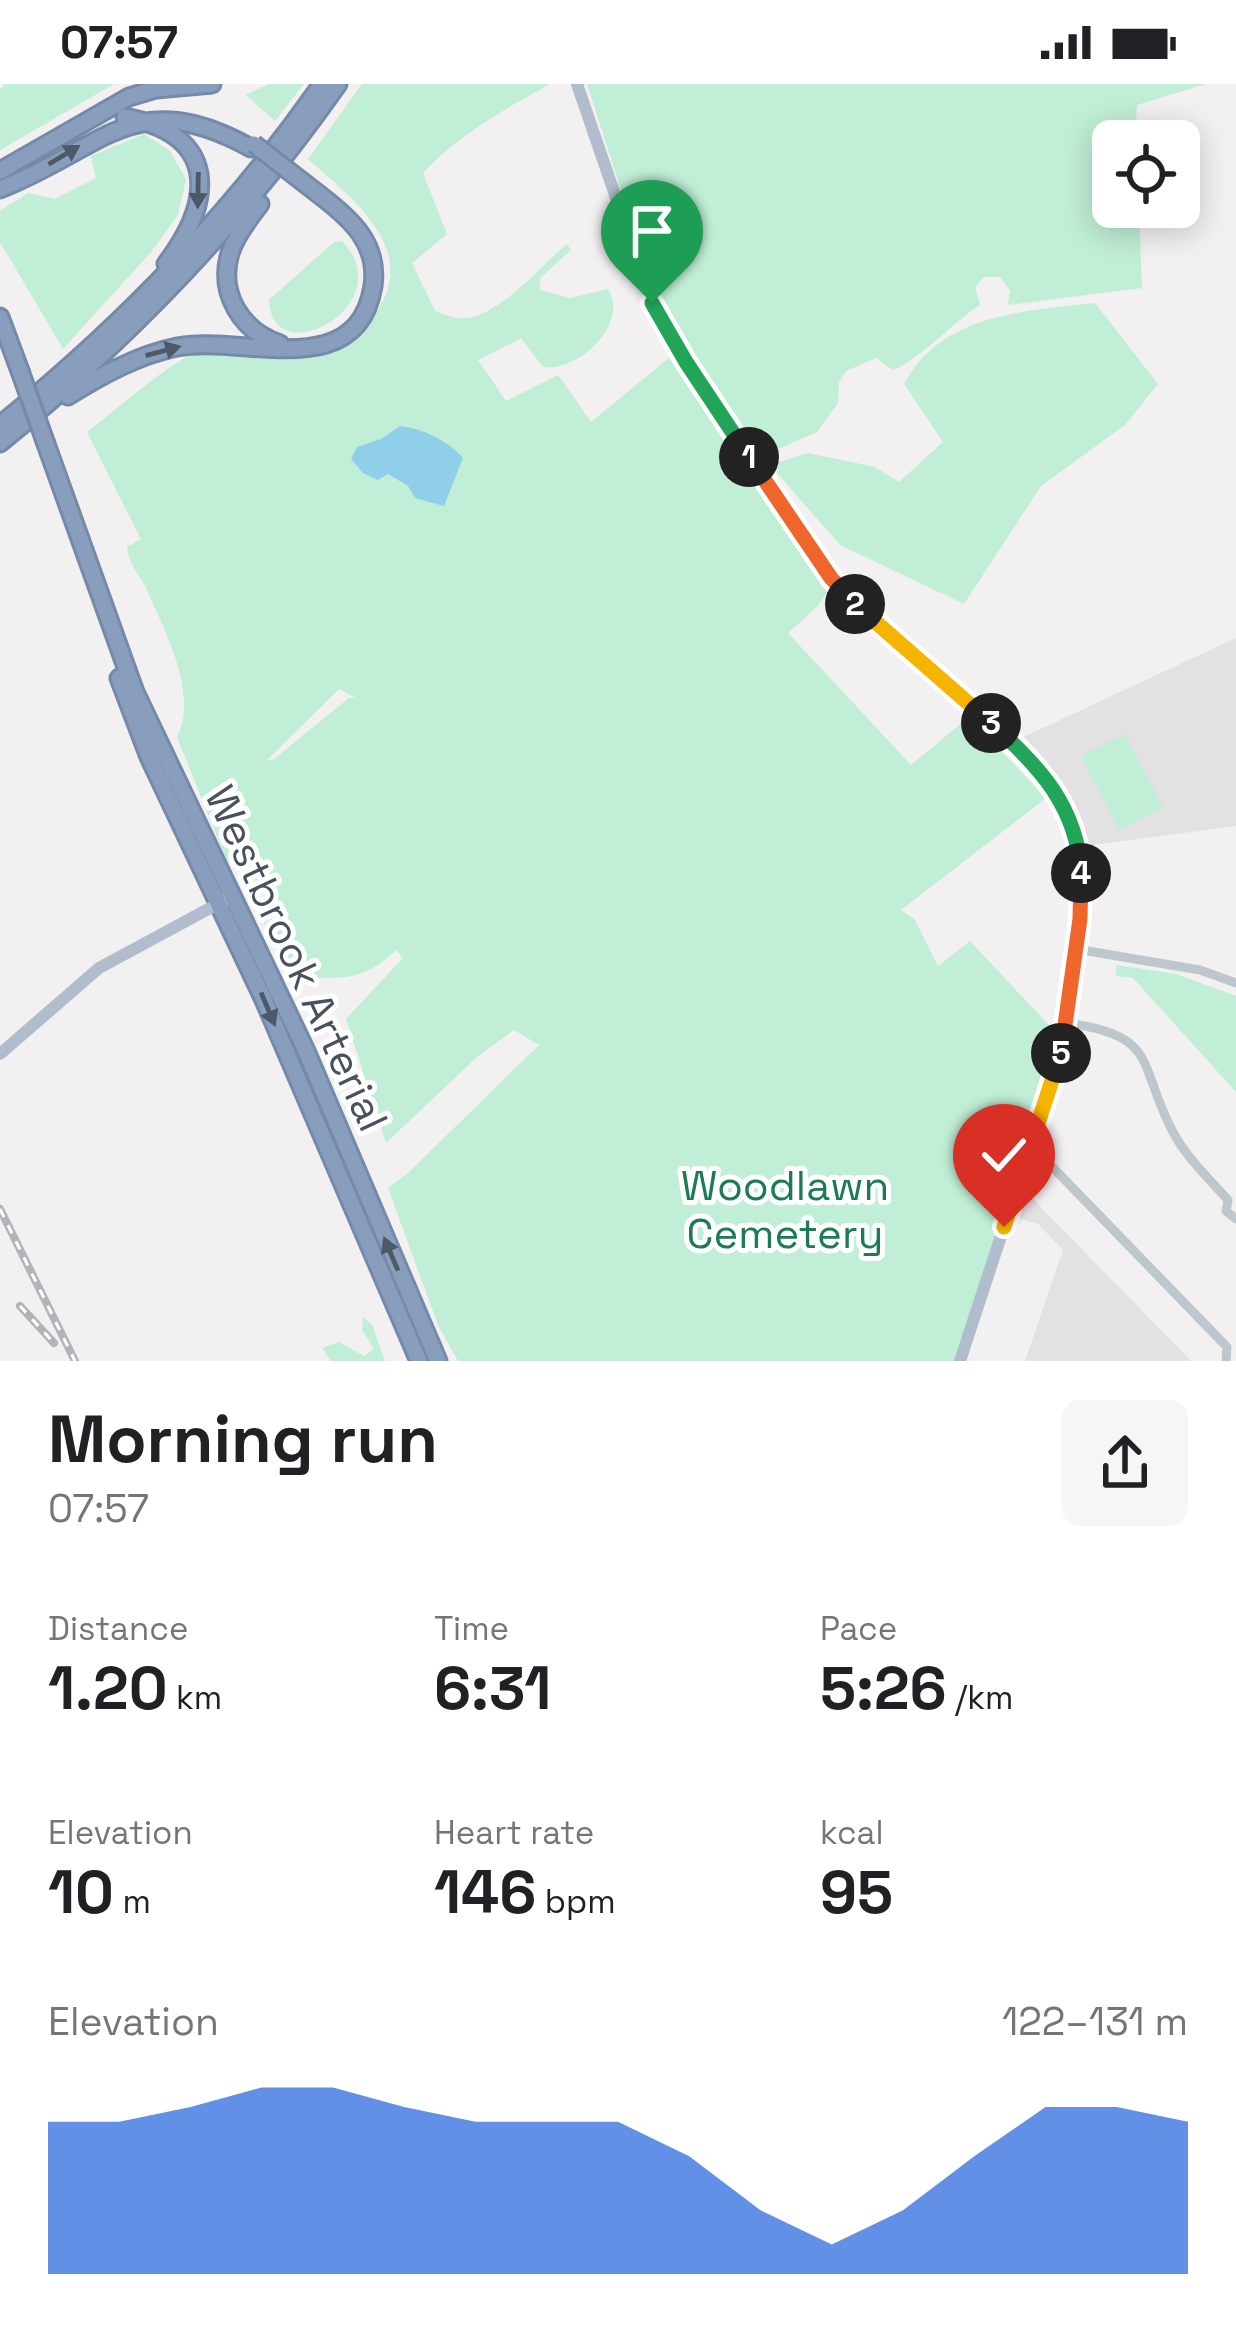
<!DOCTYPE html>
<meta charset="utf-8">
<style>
:root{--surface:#fff;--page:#f6f6f6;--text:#202124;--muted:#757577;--accent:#2062dc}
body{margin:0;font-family:"Space Grotesk",sans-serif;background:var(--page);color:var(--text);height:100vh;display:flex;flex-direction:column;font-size:45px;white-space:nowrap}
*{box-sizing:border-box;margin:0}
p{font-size:39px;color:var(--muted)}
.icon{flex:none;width:66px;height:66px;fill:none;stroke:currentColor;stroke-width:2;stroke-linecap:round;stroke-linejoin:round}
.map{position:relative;height:1277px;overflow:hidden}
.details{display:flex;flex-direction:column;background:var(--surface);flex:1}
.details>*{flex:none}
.tools{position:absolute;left:1092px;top:36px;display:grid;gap:24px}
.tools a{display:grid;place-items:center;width:108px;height:108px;border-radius:18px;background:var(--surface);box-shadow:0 6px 30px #0003;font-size:60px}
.pin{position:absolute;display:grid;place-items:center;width:102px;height:102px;color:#fff;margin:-123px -51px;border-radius:50% 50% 50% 0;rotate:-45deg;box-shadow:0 0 12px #0007}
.pin .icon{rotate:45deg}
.km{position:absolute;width:60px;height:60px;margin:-30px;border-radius:50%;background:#222;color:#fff;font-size:33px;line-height:60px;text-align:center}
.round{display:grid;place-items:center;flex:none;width:126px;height:126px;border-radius:18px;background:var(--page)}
.overview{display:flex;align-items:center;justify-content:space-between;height:204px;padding:0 48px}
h1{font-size:66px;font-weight:600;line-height:90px}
.metrics{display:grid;grid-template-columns:repeat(3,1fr);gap:18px;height:204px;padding:12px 48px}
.metrics div{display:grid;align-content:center}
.metrics b{font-size:60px;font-weight:600}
.metrics small{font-size:33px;font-weight:400}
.metrics p{font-size:33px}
.chart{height:336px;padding:24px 48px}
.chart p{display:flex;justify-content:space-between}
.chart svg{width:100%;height:216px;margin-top:12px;fill:var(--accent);opacity:.7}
.status{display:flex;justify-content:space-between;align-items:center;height:84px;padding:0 60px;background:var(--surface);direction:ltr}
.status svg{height:33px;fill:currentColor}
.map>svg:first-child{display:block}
.education{fill:#e3e1e2}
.green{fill:#c0eed6;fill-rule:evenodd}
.water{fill:#8fcfe9}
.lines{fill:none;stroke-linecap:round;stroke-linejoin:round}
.highway-casing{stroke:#7589a8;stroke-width:21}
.minor{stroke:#bec6ce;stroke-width:9}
.major{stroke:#b1bdcd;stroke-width:12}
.highway{stroke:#899ebd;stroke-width:15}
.rail-casing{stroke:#b2b4ba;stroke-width:8}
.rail{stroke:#fff;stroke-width:3;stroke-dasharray:9;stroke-linecap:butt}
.highway-bridge-casing{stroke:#7589a8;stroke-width:21;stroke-linecap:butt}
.highway-bridge{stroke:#899ebd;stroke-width:15}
.oneway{fill:#4e5967}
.split-1-casing{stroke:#fff;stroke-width:24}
.split-2-casing{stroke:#fff;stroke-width:24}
.split-3-casing{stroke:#fff;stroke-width:24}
.split-4-casing{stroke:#fff;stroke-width:24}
.split-5-casing{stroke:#fff;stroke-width:24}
.split-6-casing{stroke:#fff;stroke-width:24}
.split-1{stroke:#22a559;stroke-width:15}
.split-2{stroke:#f0652b;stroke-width:15}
.split-3{stroke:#f5b400;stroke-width:15}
.split-4{stroke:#22a559;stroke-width:15}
.split-5{stroke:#f0652b;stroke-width:15}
.split-6{stroke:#f5b400;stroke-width:15}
.labels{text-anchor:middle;stroke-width:10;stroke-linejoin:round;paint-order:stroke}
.street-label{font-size:42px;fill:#48515d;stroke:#fff}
.park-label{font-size:42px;fill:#1b7c54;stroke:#fff}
</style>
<div class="status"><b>07:57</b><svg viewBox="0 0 49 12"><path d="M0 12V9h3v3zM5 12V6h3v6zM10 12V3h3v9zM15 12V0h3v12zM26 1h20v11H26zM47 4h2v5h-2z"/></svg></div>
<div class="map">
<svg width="1236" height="1277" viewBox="0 0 1236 1277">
<rect width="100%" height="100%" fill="#f2f0f0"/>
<!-- education -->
<path class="education" d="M1236,554V742L1085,762L1064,702L1017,656Z
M1025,1107L1191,1277H1025L1063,1166L1038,1140L1016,1133Z"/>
<!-- green -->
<path class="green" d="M5,0H114L0,66V6Z
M269,0H304L275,37L246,11Z
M362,0H550C505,25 458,51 423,89L447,150L412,179L435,227C447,232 459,237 473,233C507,223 540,183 567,160L571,166L540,194V206L570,214L608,205C630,239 579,288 543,283L521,254L478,276L506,317L558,291L591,338L669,274L829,504L818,522L788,549L911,681L969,633L1046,714L901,826L915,836L938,882L970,857L1059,952L955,1277H458L438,1241L388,1104L408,1089L539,961L514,946L478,972L386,1059L346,935L403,874L396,866C360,901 339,893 291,893L265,842L261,825L270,815L266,804L226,775L177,653C199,609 165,548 147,506C139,488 130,485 127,463L141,455L87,348C115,327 163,284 192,270C211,261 283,279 312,274C334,270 351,256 366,241C429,172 356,118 308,75ZM339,605L356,614H349L274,675L266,677Z
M587,0H1206L1137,21L1135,57H1113V123H1139L1142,204L1008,221L1010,207L1000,193H984L975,203L980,221C951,240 921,274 893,286L876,274L846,287L839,298L838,319L817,348L760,373L688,270L650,197Z
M144,50L170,67L186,95L178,131L151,168L63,265L0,158V127L28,109L55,115L96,94L91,72Z
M342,157C403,221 272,291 269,216L334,158Z
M1095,219L1158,300L1125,341L1041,402L964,520L840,461L777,389L779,378L808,369L875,383L899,398L943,358L904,300C942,229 1025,227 1095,219Z
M1125,650L1163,723L1119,746L1081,672Z
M1116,881L1176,890L1236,912V1008L1133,894L1116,892Z
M363,1233L372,1241L385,1277H331L322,1264L339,1258L364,1272L374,1265L362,1246Z"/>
<!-- water -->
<path class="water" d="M400,342C425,345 446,356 463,374L444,422L415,414L408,402L388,390L378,396L363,389L351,375L357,363L381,355Z"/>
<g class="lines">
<!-- highway casing -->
<g class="highway-casing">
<path id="highway" d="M125,33C218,51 215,115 166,180
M0,87L129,13L156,5L212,0
M0,105C106,63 135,0 251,64
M260,120C249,135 236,151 230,169C218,209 241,247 280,260
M0,233L20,287
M68,312C102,291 138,271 177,263C241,250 357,301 373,202C379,160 351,135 321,112
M0,341C123,242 231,130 322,0
M0,359C130,254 242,137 338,0
M46,360L135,608L306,967L438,1277
M119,594L149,673L264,916L419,1277"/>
</g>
<!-- minor -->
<path class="minor" d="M1076,865L1200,886L1236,899
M1066,939C1161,951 1137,982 1174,1050C1188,1075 1209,1095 1228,1116L1226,1127L1236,1135
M1032,1062L1227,1263L1226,1277"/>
<!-- major -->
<path class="major" d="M577,0L652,219L686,278L793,439L831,494L861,526L1030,674L1057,709L1074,743L1082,795L1080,835L1061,969L960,1277
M0,970L99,884L225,816"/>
<!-- highway -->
<use href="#highway" class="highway"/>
<!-- rail casing -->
<g class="rail-casing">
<path id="rail" d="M0,1125L75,1277
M20,1222L54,1259"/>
</g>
<!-- rail -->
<use href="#rail" class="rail"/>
<!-- highway-bridge casing -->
<g class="highway-bridge-casing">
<path id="highway-bridge" d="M254,60L321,112
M20,287L46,360"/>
</g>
<!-- highway-bridge -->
<use href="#highway-bridge" class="highway-bridge"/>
</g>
<!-- one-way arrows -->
<defs><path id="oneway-solid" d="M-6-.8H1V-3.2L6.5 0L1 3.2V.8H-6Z" transform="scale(3)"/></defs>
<g class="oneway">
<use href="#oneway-solid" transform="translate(64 71) rotate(-31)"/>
<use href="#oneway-solid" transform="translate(198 106) rotate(91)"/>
<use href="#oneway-solid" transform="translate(163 267) rotate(-15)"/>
<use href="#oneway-solid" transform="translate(268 925) rotate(67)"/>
<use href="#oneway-solid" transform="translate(391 1170) rotate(-113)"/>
</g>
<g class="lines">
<!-- split-1 casing -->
<g class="split-1-casing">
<path id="split-1" d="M652,219L686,278L749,373"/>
</g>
<!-- split-2 casing -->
<g class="split-2-casing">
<path id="split-2" d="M749,373L831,494L855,520"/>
</g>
<!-- split-3 casing -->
<g class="split-3-casing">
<path id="split-3" d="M855,520L991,639"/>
</g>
<!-- split-4 casing -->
<g class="split-4-casing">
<path id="split-4" d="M991,639C1039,682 1077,722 1081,789"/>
</g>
<!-- split-5 casing -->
<g class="split-5-casing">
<path id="split-5" d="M1061,969L1080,835L1081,789"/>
</g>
<!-- split-6 casing -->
<g class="split-6-casing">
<path id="split-6" d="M1004,1143L1061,969"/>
</g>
<!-- split-1 -->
<use href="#split-1" class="split-1"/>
<!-- split-2 -->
<use href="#split-2" class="split-2"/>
<!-- split-3 -->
<use href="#split-3" class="split-3"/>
<!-- split-4 -->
<use href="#split-4" class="split-4"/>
<!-- split-5 -->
<use href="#split-5" class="split-5"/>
<!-- split-6 -->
<use href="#split-6" class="split-6"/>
</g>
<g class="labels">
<!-- street labels -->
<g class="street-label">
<text transform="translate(297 874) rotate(65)" y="15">Westbrook Arterial</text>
</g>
<!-- park labels -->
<g class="park-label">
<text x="785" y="1116">Woodlawn<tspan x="785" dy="48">Cemetery</tspan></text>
</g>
</g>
</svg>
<div class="tools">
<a><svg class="icon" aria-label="locate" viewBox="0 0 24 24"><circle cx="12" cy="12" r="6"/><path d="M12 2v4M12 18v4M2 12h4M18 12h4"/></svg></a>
</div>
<div class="pin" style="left:652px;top:219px;background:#1e9e55"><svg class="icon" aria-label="arrive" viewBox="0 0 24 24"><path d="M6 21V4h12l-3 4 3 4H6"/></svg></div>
<div class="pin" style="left:1004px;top:1143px;background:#d93025"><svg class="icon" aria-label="check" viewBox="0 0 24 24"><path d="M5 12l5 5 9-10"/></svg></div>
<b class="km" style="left:749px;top:373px">1</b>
<b class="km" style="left:855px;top:520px">2</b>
<b class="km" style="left:991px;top:639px">3</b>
<b class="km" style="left:1081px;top:789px">4</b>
<b class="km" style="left:1061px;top:969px">5</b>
</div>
<section class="details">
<div class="overview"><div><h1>Morning run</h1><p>07:57</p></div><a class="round"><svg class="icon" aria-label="share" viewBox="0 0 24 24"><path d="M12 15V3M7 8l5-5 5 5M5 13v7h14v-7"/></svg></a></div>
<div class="metrics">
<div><p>Distance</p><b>1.20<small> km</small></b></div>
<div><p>Time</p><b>6:31</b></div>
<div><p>Pace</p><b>5:26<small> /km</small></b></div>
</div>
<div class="metrics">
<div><p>Elevation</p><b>10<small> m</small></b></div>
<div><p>Heart rate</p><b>146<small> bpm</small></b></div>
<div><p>kcal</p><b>95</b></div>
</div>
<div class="chart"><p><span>Elevation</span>122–131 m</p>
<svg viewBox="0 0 160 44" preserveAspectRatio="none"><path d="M0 44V13L10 13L20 10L30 6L40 6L50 10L60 13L70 13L80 13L90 20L100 31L110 38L120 31L130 20L140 10L150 10L160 13V44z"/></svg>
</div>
</section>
